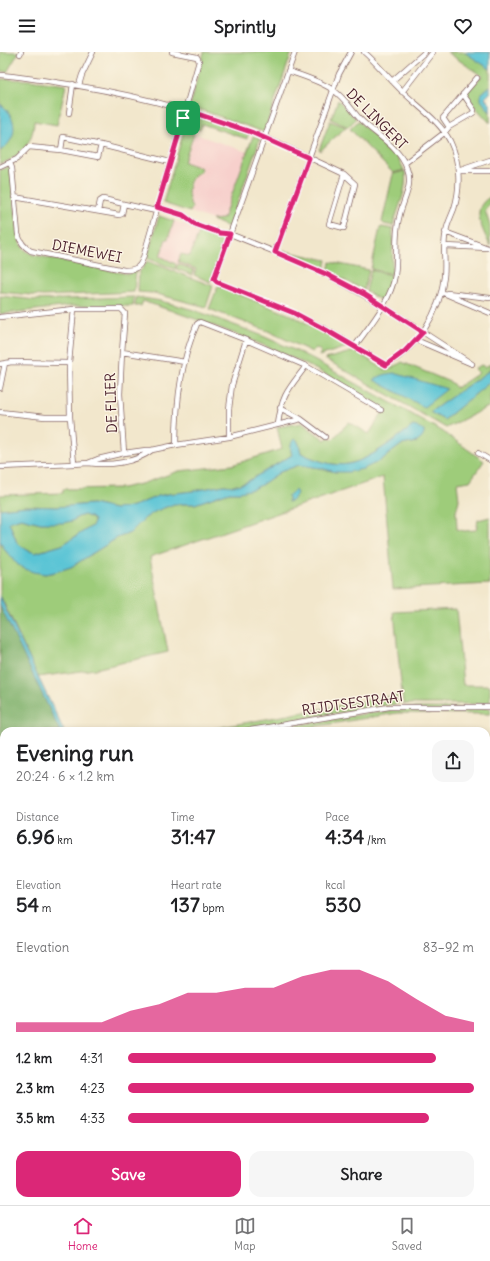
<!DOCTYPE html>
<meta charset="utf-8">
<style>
:root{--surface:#fff;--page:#f6f6f6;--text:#202124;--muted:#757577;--line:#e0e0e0;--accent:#db2777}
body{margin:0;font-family:Delius,sans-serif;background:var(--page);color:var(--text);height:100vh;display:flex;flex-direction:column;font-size:15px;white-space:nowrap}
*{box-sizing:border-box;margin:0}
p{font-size:13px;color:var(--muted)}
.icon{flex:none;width:22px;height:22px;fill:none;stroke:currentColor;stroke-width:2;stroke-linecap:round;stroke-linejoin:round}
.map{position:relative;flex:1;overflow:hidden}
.sheet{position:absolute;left:0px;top:675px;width:490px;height:478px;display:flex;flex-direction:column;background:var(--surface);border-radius:12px 12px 0 0;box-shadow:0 2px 6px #0003}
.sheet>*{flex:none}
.pin{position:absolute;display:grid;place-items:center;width:34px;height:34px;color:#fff;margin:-17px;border-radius:8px;box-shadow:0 2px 6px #0006}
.round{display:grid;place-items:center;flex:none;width:42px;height:42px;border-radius:12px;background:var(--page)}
.overview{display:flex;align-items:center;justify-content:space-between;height:68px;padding:0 16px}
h1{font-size:22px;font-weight:700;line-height:30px}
.figures{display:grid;grid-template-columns:repeat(3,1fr);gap:6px;height:68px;padding:4px 16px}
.figures div{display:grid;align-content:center}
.figures b{font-size:20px;font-weight:700}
.figures small{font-size:11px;font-weight:400}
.figures p{font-size:11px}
.chart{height:112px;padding:8px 16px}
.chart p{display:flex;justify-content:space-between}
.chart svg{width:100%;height:72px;margin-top:4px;fill:var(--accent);opacity:.7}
.cta{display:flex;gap:8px;margin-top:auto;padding:8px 16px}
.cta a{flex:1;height:46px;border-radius:12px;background:var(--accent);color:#fff;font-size:16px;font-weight:700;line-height:46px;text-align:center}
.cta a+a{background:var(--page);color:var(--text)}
ul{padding:0 16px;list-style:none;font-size:13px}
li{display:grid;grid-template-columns:64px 48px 1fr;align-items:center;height:30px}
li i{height:10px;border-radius:5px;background:var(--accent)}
header{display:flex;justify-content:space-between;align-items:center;height:52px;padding:0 16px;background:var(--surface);font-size:18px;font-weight:700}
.menu{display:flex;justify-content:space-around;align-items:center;height:56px;border-top:1px solid var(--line);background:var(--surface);font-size:11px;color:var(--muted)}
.menu a{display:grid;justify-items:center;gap:2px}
.menu .current{color:var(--accent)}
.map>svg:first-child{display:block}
.built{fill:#f7d0cc}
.green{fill:#9ecc7a;stroke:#747652}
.forest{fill:#7eb06a;stroke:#64684a}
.water{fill:#5ac4d5;stroke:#527280;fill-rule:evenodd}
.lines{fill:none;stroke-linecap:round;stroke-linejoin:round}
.street-casing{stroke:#856563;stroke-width:6}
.primary-casing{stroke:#856563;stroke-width:9}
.street{stroke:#fff;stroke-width:4.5}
.primary{stroke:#f5bf86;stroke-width:7}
.route-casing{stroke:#fff;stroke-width:8}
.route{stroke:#db2777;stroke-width:5}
.labels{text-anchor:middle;stroke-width:3;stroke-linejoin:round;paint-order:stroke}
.street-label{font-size:14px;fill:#4a1f2b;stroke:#fcf5e5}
</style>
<header><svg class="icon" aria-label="menu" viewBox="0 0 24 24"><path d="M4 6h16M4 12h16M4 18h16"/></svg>Sprintly<svg class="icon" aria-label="heart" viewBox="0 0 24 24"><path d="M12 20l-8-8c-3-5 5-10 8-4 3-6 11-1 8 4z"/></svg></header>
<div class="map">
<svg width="490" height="1153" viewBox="0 0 490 1153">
<rect width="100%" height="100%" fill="#fcf5e5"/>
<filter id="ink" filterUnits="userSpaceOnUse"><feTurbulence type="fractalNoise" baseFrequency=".025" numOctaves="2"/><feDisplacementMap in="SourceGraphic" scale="8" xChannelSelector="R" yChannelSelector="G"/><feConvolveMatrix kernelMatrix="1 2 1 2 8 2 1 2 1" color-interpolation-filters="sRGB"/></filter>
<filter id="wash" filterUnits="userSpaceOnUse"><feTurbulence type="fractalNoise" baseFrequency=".012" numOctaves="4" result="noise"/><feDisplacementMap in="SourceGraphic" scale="16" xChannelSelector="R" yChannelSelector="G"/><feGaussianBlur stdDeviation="0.9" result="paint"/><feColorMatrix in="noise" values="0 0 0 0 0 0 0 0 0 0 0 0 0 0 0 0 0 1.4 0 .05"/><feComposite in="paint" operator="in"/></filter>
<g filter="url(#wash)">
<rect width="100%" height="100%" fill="#f2e7cc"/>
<!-- built -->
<path class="built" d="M195,82L247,100L223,167L212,168L191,160L193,156L190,151L188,139L193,126L195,123L200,121L202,116L185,110Z
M174,169L199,178L198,182L205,221L166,208L160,204L166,187H168Z"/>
<!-- green -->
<path class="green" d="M0,0H19L7,20L0,19Z
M204,0H292L264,80L190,54Z
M447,0H466L490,17V34L481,42L490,60V71L464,43L482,24Z
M0,27L29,28L66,33L57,73L34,69C34,90 19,106 0,112V99L2,98L5,56L0,52Z
M338,48L356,67L348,75L331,67Z
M189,62L248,82L247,87L202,72L200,78L185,73Z
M330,69L346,75L320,99L319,98Z
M358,69L398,106L404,118L393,121L350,77Z
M184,79L194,82L184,110L201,116C199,121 199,119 195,123C186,131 187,145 192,156L190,160L163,151Z
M253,84L260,87L229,175L212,168L223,167Z
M10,114L19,187C21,196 25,199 34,203L117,220L129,222L136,218L134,240L43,244L0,240V118Z
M405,119C408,138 398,155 393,174L384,172L382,170L393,122Z
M490,145V152L485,158L490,174V194C483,177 469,157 490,145Z
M159,164L174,169L168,187H166L160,204L176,212L175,217L147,206Z
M382,175L393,177L392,222L371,217L380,176Z
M200,178L225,188L210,230L194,223L196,217L178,210L181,202L190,204Z
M284,199L327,208L325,218L284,200Z
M147,209L213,234L206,255L153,241L138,240L139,220L143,216Z
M330,210L369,218L364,238L328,220Z
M178,212L194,218L192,223L176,217Z
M371,218L391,223L388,236L382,248H380L366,239Z
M218,234L293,264L350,294L319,304L321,299L315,296L312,300L268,279L209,257Z
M0,244L35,248L134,245L133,254H70L0,262Z
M136,245L161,249L194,258L258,282L301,301L442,379L484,409L470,429L457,431L459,448L456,460L457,477L464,479L476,478L478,468L490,465V532L393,537L383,425L150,505L168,600L95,617L38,625L0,543V489L4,497L17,512L23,516L45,522L55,520L71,515L117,486L130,481L145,466L156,459L174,452H195L229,440H240L261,433L280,420L299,413L320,416L336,420L380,409L401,393L417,390L413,374C395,387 371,407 349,412C332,415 315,408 301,401L300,396L291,400L292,403L245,431L233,434L224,433L193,439L168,442L158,444L139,452L126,456L115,457L92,452L56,455L26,454L0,457V443L63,441V437L122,436L141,432L179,419L232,413L282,397L277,375L302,371L325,388L329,385L333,387L349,370L369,382L384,358C375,351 365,346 356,340C290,299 216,274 143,249L141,254H135Z
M355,299L387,319L402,310L452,331L456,336L479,321L475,317L481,313L485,315L490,312V318L430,360L444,368L490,330V354L446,376L325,307Z
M84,463L90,465L94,468V471L92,474L62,493L35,501L27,498L17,491L9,470L21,466L41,471L72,469L78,465Z
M456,557L463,633H490V652H403L394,560Z
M397,643L398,652L379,654L231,679H200Z
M401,656H490V662L397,661L288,679H261Z
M486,1019L490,1021V1153H473L471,1150L465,1153H227L231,1149H323L325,1151L328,1149H486Z
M191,1149H220L215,1153H195Z"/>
<!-- forest -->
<path class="forest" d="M0,553L60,679H4V732L0,734Z
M4,738V837L0,836V741Z
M0,857H4V941L0,932Z
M15,1149H44L43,1153H15Z"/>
<!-- water -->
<path class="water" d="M464,0H490V17Z
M490,34V41L485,46L490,52V60L481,48V42Z
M0,52C18,64 19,87 0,99Z
M490,318V330L444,368L430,360Z
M394,321L447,337L424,355L374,328C380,323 387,322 394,321Z
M413,374L420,376L424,379V382L422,386L417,390L401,393L380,409L363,417L349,420H336L320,416L299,413L280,420L261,433L253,437L240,440H229L195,452H174L156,459L145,466L130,481L117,486L71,515L55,520L45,522L33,520L23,516L17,512L4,497L0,489V457L26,454L56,455L92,452L115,457L126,456L139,452L158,444L168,442L193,439L224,433L233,434L245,431L292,403C290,397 290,392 294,387L297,388L299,392L301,401C315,408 333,415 349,412C371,407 395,387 413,374ZM84,463L90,465L94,468V471L92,474L62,493L35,501L27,498L17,491L9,470L21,466L41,471H63L72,469L78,465Z
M295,438L297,441C295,446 293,449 288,450V444Z
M0,543L5,556L64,679H60L2,558L0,553Z"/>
</g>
<g filter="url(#ink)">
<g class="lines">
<!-- street casing -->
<g class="street-casing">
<path id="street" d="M295,0L214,227L217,230L293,261L327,278L386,313C417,296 440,261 444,225C446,210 442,194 446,180C447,172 451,165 454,157C461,135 460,110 450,89C439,68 418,55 402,39C388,26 378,12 364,0
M20,2L21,0
M288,19C303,24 320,29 333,38C344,45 351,57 360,67C374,82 400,95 407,117C414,134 402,149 399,166C394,185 398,204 395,223C391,249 370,273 355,294
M0,23C16,24 32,27 48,29C118,39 187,55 253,81C284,93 314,108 344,122L329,172L344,176L355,132L344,122
M392,29L425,0
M79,33L82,23L93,0
M402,40L433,0
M69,61L73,32
M449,75L443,66L477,26
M61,98L63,85L101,93
M490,108L458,119H490
M10,111L12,116L18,182C20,190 24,195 31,199L124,218C135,218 140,216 143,206L199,9L197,5L172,0
M405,111L444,81L449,75L473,61L474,58L463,42
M0,115L17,107L29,95L61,98L98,105L101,93L170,110
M14,145L119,163L122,162L124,152L156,159
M157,155L183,163L195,172L220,181L230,182L275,200L326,222L383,254L472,312L416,288
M98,159L100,149L103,147L124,152
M445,194L488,196L445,180
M275,200L339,22L351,0
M441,240L490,261
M447,241L490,246
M0,265L74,257H121L125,261L122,300L120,342L124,401
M122,300L185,310
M0,312L12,310L69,311
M0,336L5,311
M280,356L301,367
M0,360L45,365H70
M278,372C282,342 288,338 306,314
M229,385V357L232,333L246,288
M176,393C176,352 180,310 197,272L200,270L246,288L306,314L381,358
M152,398C135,411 109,414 88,411L98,407L124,401L146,398H152L176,393L229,385L301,367L325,385
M478,401L490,408
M74,412L70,365L69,311L74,257
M0,415L74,412L88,411
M244,679L389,655H490
M0,739L4,737
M223,1153L227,1149"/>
</g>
<!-- primary casing -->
<g class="primary-casing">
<path id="primary" d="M0,846H4
M486,1015L490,1017"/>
</g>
<!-- street -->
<use href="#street" class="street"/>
<!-- primary -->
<use href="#primary" class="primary"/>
</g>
</g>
<g class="lines" filter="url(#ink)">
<!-- route casing -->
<g class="route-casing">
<path id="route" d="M186,58L251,80L309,106L275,200L326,222L364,242L423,280L405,299L386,313L326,278L294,261L217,230L214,227L230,182L220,181L195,172L183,163L157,155Z"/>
</g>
<!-- route -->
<use href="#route" class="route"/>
</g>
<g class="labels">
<!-- street labels -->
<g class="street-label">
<text transform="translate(377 67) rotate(45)" y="5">DE LINGERT</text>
<text transform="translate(87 199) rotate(11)" y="5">DIEMEWEI</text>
<text transform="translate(111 351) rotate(-92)" y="5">DE FLIER</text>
<text transform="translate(353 651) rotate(-8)" y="5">RIJDTSESTRAAT</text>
</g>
</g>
</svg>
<div class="pin" style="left:183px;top:66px;background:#1e9e55"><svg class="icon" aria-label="arrive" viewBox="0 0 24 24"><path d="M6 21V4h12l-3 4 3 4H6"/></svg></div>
<section class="sheet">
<div class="overview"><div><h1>Evening run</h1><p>20:24 · 6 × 1.2 km</p></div><a class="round"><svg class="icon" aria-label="share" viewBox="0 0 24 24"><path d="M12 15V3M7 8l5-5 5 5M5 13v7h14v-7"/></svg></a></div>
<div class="figures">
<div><p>Distance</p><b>6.96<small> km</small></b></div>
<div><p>Time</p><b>31:47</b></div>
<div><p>Pace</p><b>4:34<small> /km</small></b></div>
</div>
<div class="figures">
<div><p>Elevation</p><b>54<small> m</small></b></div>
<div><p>Heart rate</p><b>137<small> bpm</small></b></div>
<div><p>kcal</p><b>530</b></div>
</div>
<div class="chart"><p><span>Elevation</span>83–92 m</p>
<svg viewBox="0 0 160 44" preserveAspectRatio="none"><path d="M0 44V38L10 38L20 38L30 38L40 31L50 27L60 20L70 20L80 17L90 17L100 10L110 6L120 6L130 13L140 24L150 34L160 38V44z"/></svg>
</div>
<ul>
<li><b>1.2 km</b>4:31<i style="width:89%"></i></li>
<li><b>2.3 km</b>4:23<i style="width:100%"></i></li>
<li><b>3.5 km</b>4:33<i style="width:87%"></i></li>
</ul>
<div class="cta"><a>Save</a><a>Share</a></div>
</section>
</div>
<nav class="menu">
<a class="current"><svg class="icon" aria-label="home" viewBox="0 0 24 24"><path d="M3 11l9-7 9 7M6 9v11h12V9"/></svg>Home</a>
<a><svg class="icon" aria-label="map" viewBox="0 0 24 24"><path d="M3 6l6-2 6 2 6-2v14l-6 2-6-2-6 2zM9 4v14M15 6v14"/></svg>Map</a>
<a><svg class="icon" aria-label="saved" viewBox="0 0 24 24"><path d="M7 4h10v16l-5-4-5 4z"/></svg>Saved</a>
</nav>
